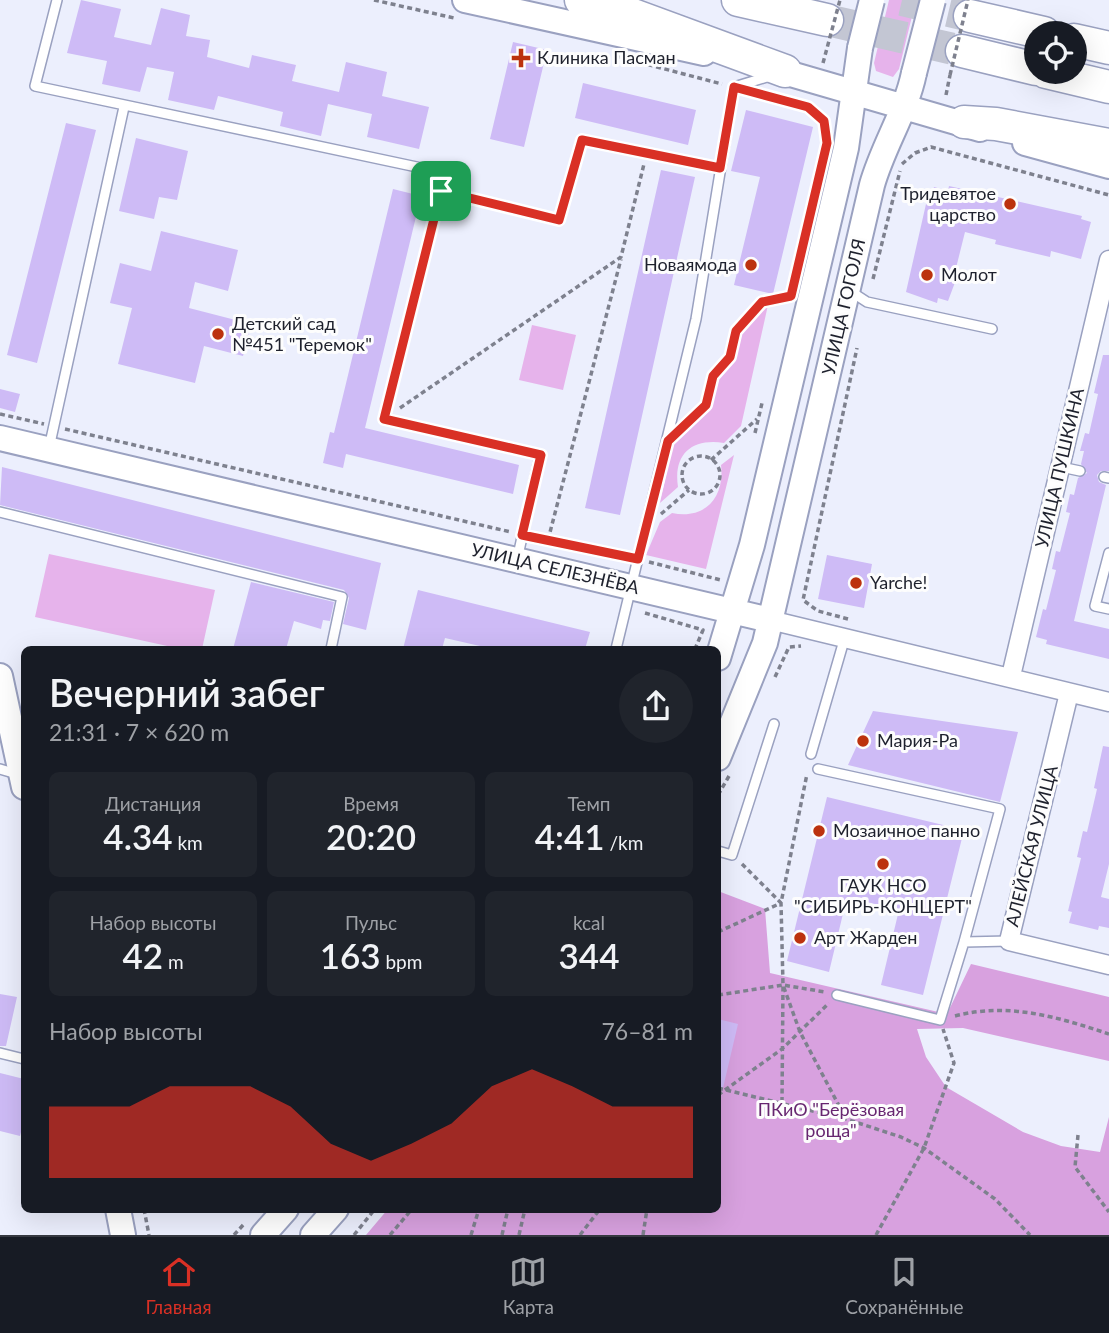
<!DOCTYPE html>
<html lang="ru">
<meta charset="utf-8">
<style>
:root{--surface:#171b24;--page:#20242c;--text:#f1f3f6;--muted:#9ea1a6;--line:#363941;--accent:#d93025}
body{margin:0;font-family:Lato,sans-serif;background:var(--page);color:var(--text);height:100vh;display:flex;flex-direction:column;font-size:26px;white-space:nowrap}
*{box-sizing:border-box;margin:0}
p{font-size:23px;color:var(--muted)}
.icon{flex:none;width:38px;height:38px;fill:none;stroke:currentColor;stroke-width:2;stroke-linecap:round;stroke-linejoin:round}
.map{position:relative;flex:1;overflow:hidden}
.side{position:absolute;left:21px;top:646px;width:700px;height:567px;display:flex;flex-direction:column;background:var(--surface);border-radius:10px;box-shadow:0 7px 28px #0002}
.side>*{flex:none}
.buttons{position:absolute;left:1024px;top:21px;display:grid;gap:14px}
.buttons a{display:grid;place-items:center;width:63px;height:63px;border-radius:50%;background:var(--surface);box-shadow:0 7px 28px #0002;font-size:35px}
.pin{position:absolute;display:grid;place-items:center;width:60px;height:60px;color:#fff;margin:-30px;border-radius:14px;box-shadow:0 4px 10px #0006}
.round{display:grid;place-items:center;flex:none;width:74px;height:74px;border-radius:37px;background:var(--page)}
.headline{display:flex;align-items:center;justify-content:space-between;height:119px;padding:0 28px}
h1{font-size:38px;font-weight:600;line-height:52px}
.metrics{display:grid;grid-template-columns:repeat(3,1fr);gap:10px;height:119px;padding:7px 28px}
.metrics div{display:grid;align-content:center;border-radius:10px;background:var(--page);text-align:center}
.metrics b{font-size:35px;font-weight:600}
.metrics small{font-size:19px;font-weight:400}
.metrics p{font-size:19px}
.chart{height:196px;padding:14px 28px}
.chart p{display:flex;justify-content:space-between}
.chart svg{width:100%;height:126px;margin-top:7px;fill:var(--accent);opacity:.7}
.dock{display:flex;justify-content:space-around;align-items:center;height:98px;border-top:2px solid var(--line);background:var(--surface);font-size:19px;color:var(--muted)}
.dock a{display:grid;justify-items:center;gap:4px}
.dock .selected{color:var(--accent)}
.map>svg:first-child{display:block}
.green{fill:#e6b3eb}
.forest{fill:#d8a1df}
.building{fill:#cebbf6}
.lines{fill:none;stroke-linecap:round;stroke-linejoin:round}
.highway-tunnel{stroke:#c3c6d3;stroke-width:32;stroke-dasharray:32 16;stroke-linecap:butt}
.lane-casing{stroke:#9aa1c0;stroke-width:12}
.street-casing{stroke:#9aa1c0;stroke-width:21}
.secondary-casing{stroke:#9aa1c0;stroke-width:28}
.highway-casing{stroke:#9aa1c0;stroke-width:35}
.path{stroke:#7e818e;stroke-width:3.5;stroke-dasharray:5 3.5;stroke-linecap:butt}
.lane{stroke:#fff;stroke-width:9}
.street{stroke:#fff;stroke-width:18}
.secondary{stroke:#fff;stroke-width:24}
.highway{stroke:#fff;stroke-width:32}
.secondary-bridge-casing{stroke:#9aa1c0;stroke-width:28;stroke-linecap:butt}
.path-bridge{stroke:#7e818e;stroke-width:3.5;stroke-dasharray:5 3.5;stroke-linecap:butt}
.secondary-bridge{stroke:#fff;stroke-width:24}
.route-casing{stroke:#fff;stroke-width:14}
.route{stroke:#d93025;stroke-width:9}
.poi-dot{fill:#bc320e;stroke:#fdfdfd;stroke-width:2.5}
.labels{text-anchor:middle;stroke-width:6;stroke-linejoin:round;paint-order:stroke}
.poi-label{font-size:18px;fill:#1e212d;stroke:#fdfdfd;text-anchor:start}
.street-label{font-size:18px;fill:#1e212d;stroke:#fdfdfd}
.park-label{font-size:18px;fill:#672670;stroke:#fdfdfd}
</style>
<div class="map">
<svg width="1109" height="1235" viewBox="0 0 1109 1235">
<rect width="100%" height="100%" fill="#eceffd"/>
<!-- green -->
<path class="green" d="M889,0H916L899,69L893,77L876,71L874,63Z
M768,305L741,426L724,443C692,438 673,454 678,487L660,503L673,443L710,408L718,379L734,361L741,333Z
M532,325L576,335L563,390L519,380Z
M734,455L706,569L646,555L660,522L672,513C705,520 725,497 721,465Z
M49,554L215,590L202,649H181L35,617Z"/>
<!-- forest -->
<path class="forest" d="M718,891L765,909L770,973L947,1014L971,964L1109,997V1061L963,1028L917,1029L926,1057L946,1087L1023,1132L1061,1146L1100,1152L1109,1117V1235H366L388,1209H718Z"/>
<!-- building -->
<path class="building" d="M81,0L121,9L114,37L151,45L161,8L190,15L186,36L210,40L207,57L249,68L252,55L296,65L292,81L339,92L346,62L387,72L382,96L429,107L419,149L367,137L372,114L328,104L321,136L280,126L283,112L218,96L214,110L168,100L174,72L147,67L140,92L102,84L107,61L67,53Z
M513,42L547,50L524,147L490,139Z
M583,83L696,110L688,145L575,118Z
M746,110L813,127L773,294L734,285L760,177L731,171Z
M66,123L96,130L37,363L7,355Z
M136,138L188,151L177,200L159,197L154,219L119,211Z
M661,170L695,177L620,515L585,508Z
M949,186L1082,216L1081,219L1091,222L1081,259L1051,251L1050,257L995,244L996,240L965,232L954,276L957,277L948,301L938,298L937,303L906,292L926,204L929,205L934,187L948,191Z
M393,189L421,196L365,428L519,465L513,494L346,454L343,468L323,463L330,432L334,433Z
M161,231L238,250L228,291L195,282L189,308L251,324L243,356L204,346L195,383L118,364L132,308L110,303L120,263L151,271Z
M1103,355H1109V471H1101L1097,475L1099,482L1106,485L1074,621L1109,629V659L1046,644L1047,640L1036,637L1043,609L1046,610L1056,570L1052,569L1056,551L1060,552L1070,513L1066,512L1070,494L1074,495L1078,478L1087,473L1081,464L1084,451H1080L1085,433L1089,434L1098,394L1094,393Z
M0,389L20,394L15,412L0,408Z
M2,467L381,563L366,630L343,624L349,598L344,590L0,505Z
M827,555L872,564L864,608L818,599Z
M251,582L334,602L330,621L323,620L321,629L294,621L286,649H233Z
M418,590L590,632L585,649H493L445,638L442,649H403Z
M873,711L1018,732L1000,802L848,765Z
M1103,746L1109,747V864L1101,897L1109,899V928L1099,926L1098,930L1069,923L1072,912L1068,911L1081,858L1077,857L1083,831L1087,832L1097,789L1094,788Z
M827,797L964,830L923,995L881,985L899,910L847,897L829,972L787,961Z
M0,994L17,997L6,1046H0Z
M718,1019L738,1024L723,1088L718,1087Z
M0,1073L24,1079V1120L20,1136L0,1131Z"/>
<g class="lines">
<!-- highway-tunnel -->
<path class="highway-tunnel" d="M902,0L970,16
M827,20L962,51"/>
<!-- lane casing -->
<g class="lane-casing">
<path id="lane" d="M57,0L35,86L445,173L441,191
M850,291L867,302L992,329
M49,448L124,107
M1061,467L1080,471
M1104,477L1109,478
M0,512L342,597L331,649
M1109,553L1095,606L1109,609
M517,560L540,455L384,419L441,191L559,220L582,140L720,168
M616,649L696,319L734,87L770,76
M811,754L845,637
M0,769L17,774
M818,769L1000,809L964,942
M718,851L732,855L774,724
M837,995L940,1020L964,942L1009,941
M0,1053L24,1059"/>
</g>
<!-- street casing -->
<g class="street-casing">
<path id="street" d="M770,620L1109,702
M1011,676L1109,260
M1069,693L1009,941L1109,965"/>
</g>
<!-- secondary casing -->
<g class="secondary-casing">
<path id="secondary" d="M465,0L704,53
M770,68L980,129
M1025,143L1109,166
M0,438L770,620
M718,658L752,545L846,148L860,48
M0,676L24,787
M718,758L765,643L872,185C883,146 906,112 914,73
M118,1209L123,1235
M263,1235L286,1209
M313,1235L336,1209"/>
</g>
<!-- highway casing -->
<g class="highway-casing">
<path id="highway" d="M581,0L622,11L785,71
M738,0L827,20
M970,16L1044,33
M1074,40L1109,48
M962,51L1036,69
M1046,72L1109,87
M964,122L996,124L1109,145"/>
</g>
<!-- path -->
<path class="path" d="M374,0L454,18
M615,56L722,84
M757,93L808,108L824,121L826,134
M946,95L950,75
M902,164L915,153L931,147L1109,195
M873,279L900,171
M400,408L621,257L644,164
M0,414L44,424
M685,425L706,405L713,376L730,357L736,331L762,302L789,297
M65,429L511,532
M755,433L762,403
M682 475a19 19 0 1 1 38 0a19 19 0 1 1-38 0Z
M711,460L757,419
M661,514L689,490
M532,537L627,557
M548,540L621,259
M649,562L721,580
M645,613L703,630L695,649
M848,619L818,611L803,600L857,348
M775,677L789,647L801,646
M718,795L729,776
M742,864L781,903L807,774
M718,932L781,903L783,985
M718,995L783,985L800,1032L846,1119
M955,1016C1008,1002 1058,1017 1109,1034
M718,1088L846,1119L901,1137L924,1148L995,1199L1030,1235
M718,1095L782,1049L829,1003
M782,1102L783,985L825,992
M1078,1135L1075,1167L1109,1212
M144,1209L149,1235
M234,1235L244,1224
M354,1235L375,1209
M390,1235L412,1209
M471,1235L479,1209
M502,1235L508,1209
M519,1235L525,1209
M580,1235L600,1209
M643,1235L647,1209
M876,1235L924,1148L954,1063L943,1029"/>
<!-- lane -->
<use href="#lane" class="lane"/>
<!-- street -->
<use href="#street" class="street"/>
<!-- secondary -->
<use href="#secondary" class="secondary"/>
<!-- highway -->
<use href="#highway" class="highway"/>
<!-- secondary-bridge casing -->
<g class="secondary-bridge-casing">
<path id="secondary-bridge" d="M860,48L872,0
M914,73L933,0"/>
</g>
<!-- path-bridge -->
<path class="path-bridge" d="M823,63L840,0
M950,75L968,0"/>
<!-- secondary-bridge -->
<use href="#secondary-bridge" class="secondary-bridge"/>
</g>
<g class="lines">
<!-- route casing -->
<g class="route-casing">
<path id="route" d="M734,87L808,107L824,121L827,143L791,296L762,302L736,331L730,357L713,376L706,405L668,441L638,559L522,535L541,455L384,419L441,191L559,220L582,140L720,168Z"/>
</g>
<!-- route -->
<use href="#route" class="route"/>
</g>
<!-- markers -->
<g class="poi-dot">
<path d="M517.5 47.5h7v7h7v7h-7v7h-7v-7h-7v-7h7z"/>
<circle cx="1010" cy="204" r="7"/>
<circle cx="751" cy="265" r="7"/>
<circle cx="927" cy="275" r="7"/>
<circle cx="218" cy="334" r="7"/>
<circle cx="856" cy="583" r="7"/>
<circle cx="863" cy="741" r="7"/>
<circle cx="819" cy="831" r="7"/>
<circle cx="883" cy="864" r="7"/>
<circle cx="800" cy="938" r="7"/>
</g>
<g class="labels">
<!-- poi labels -->
<g class="poi-label">
<text x="537" y="64">Клиника Пасман</text>
<text x="996" y="200" text-anchor="end">Тридевятое<tspan x="996" dy="21">царство</tspan></text>
<text x="737" y="271" text-anchor="end">Новаямода</text>
<text x="941" y="281">Молот</text>
<text x="232" y="330">Детский сад<tspan x="232" dy="21">№451 "Теремок"</tspan></text>
<text x="870" y="589">Yarche!</text>
<text x="877" y="747">Мария-Ра</text>
<text x="833" y="837">Мозаичное панно</text>
<text x="883" y="892" text-anchor="middle">ГАУК НСО<tspan x="883" dy="21">"СИБИРЬ-КОНЦЕРТ"</tspan></text>
<text x="814" y="944">Арт Жарден</text>
</g>
<!-- street labels -->
<g class="street-label">
<text transform="translate(844 307) rotate(-77)" y="6">УЛИЦА ГОГОЛЯ</text>
<text transform="translate(1060 468) rotate(-77)" y="6">УЛИЦА ПУШКИНА</text>
<text transform="translate(555 569) rotate(13)" y="6">УЛИЦА СЕЛЕЗНЁВА</text>
<text transform="translate(1032 846) rotate(-76)" y="6">АЛЕЙСКАЯ УЛИЦА</text>
</g>
<!-- park labels -->
<g class="park-label">
<text x="831" y="1116">ПКиО "Берёзовая<tspan x="831" dy="21">роща"</tspan></text>
</g>
</g>
</svg>
<div class="buttons">
<a><svg class="icon" aria-label="locate" viewBox="0 0 24 24"><circle cx="12" cy="12" r="6"/><path d="M12 2v4M12 18v4M2 12h4M18 12h4"/></svg></a>
</div>
<div class="pin" style="left:441px;top:191px;background:#1e9e55"><svg class="icon" aria-label="arrive" viewBox="0 0 24 24"><path d="M6 21V4h12l-3 4 3 4H6"/></svg></div>
<section class="side">
<div class="headline"><div><h1>Вечерний забег</h1><p>21:31 · 7 × 620 m</p></div><a class="round"><svg class="icon" aria-label="share" viewBox="0 0 24 24"><path d="M12 15V3M7 8l5-5 5 5M5 13v7h14v-7"/></svg></a></div>
<div class="metrics">
<div><p>Дистанция</p><b>4.34<small> km</small></b></div>
<div><p>Время</p><b>20:20</b></div>
<div><p>Темп</p><b>4:41<small> /km</small></b></div>
</div>
<div class="metrics">
<div><p>Набор высоты</p><b>42<small> m</small></b></div>
<div><p>Пульс</p><b>163<small> bpm</small></b></div>
<div><p>kcal</p><b>344</b></div>
</div>
<div class="chart"><p><span>Набор высоты</span>76–81 m</p>
<svg viewBox="0 0 160 44" preserveAspectRatio="none"><path d="M0 44V19L10 19L20 19L30 12L40 12L50 12L60 19L70 32L80 38L90 32L100 25L110 12L120 6L130 12L140 19L150 19L160 19V44z"/></svg>
</div>
</section>
</div>
<nav class="dock">
<a class="selected"><svg class="icon" aria-label="home" viewBox="0 0 24 24"><path d="M3 11l9-7 9 7M6 9v11h12V9"/></svg>Главная</a>
<a><svg class="icon" aria-label="map" viewBox="0 0 24 24"><path d="M3 6l6-2 6 2 6-2v14l-6 2-6-2-6 2zM9 4v14M15 6v14"/></svg>Карта</a>
<a><svg class="icon" aria-label="saved" viewBox="0 0 24 24"><path d="M7 4h10v16l-5-4-5 4z"/></svg>Сохранённые</a>
</nav>
